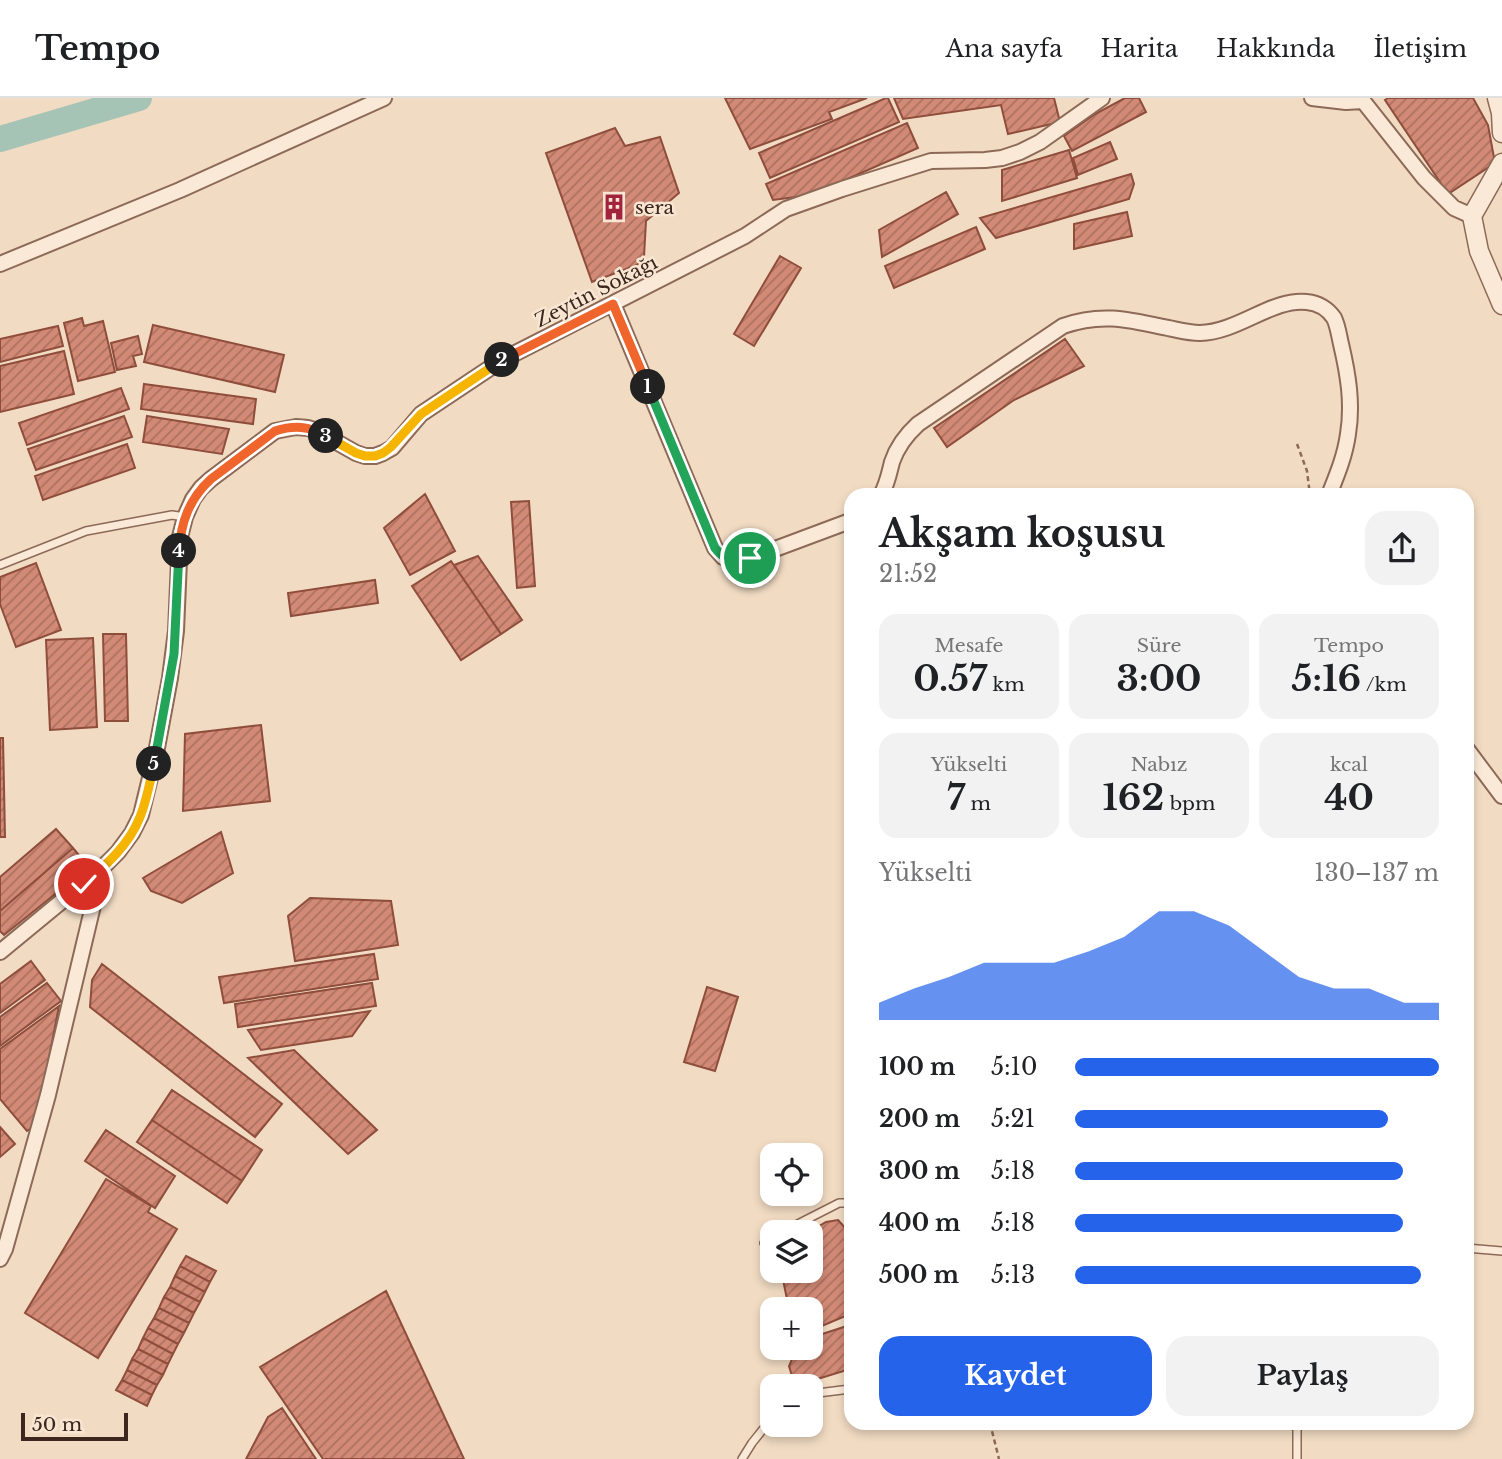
<!DOCTYPE html>
<html lang="tr">
<meta charset="utf-8">
<style>
:root{--surface:#fff;--page:#f2f2f2;--text:#202124;--muted:#757577;--line:#e0e0e0;--accent:#2563eb}
body{margin:0;font-family:"Libre Baskerville",serif;background:var(--page);color:var(--text);height:100vh;display:flex;flex-direction:column;font-size:26px;white-space:nowrap}
*{box-sizing:border-box;margin:0}
p{font-size:23px;color:var(--muted)}
.icon{flex:none;width:38px;height:38px;fill:none;stroke:currentColor;stroke-width:2;stroke-linecap:round;stroke-linejoin:round}
.map{position:relative;flex:1;overflow:hidden}
.sheet{position:absolute;left:844px;top:390px;width:630px;height:942px;display:flex;flex-direction:column;background:var(--surface);border-radius:21px;box-shadow:0 4px 10px #0003}
.sheet>*{flex:none}
.fabs{position:absolute;left:760px;top:1045px;display:grid;gap:14px}
.fabs a{display:grid;place-items:center;width:63px;height:63px;border-radius:14px;background:var(--surface);box-shadow:0 4px 10px #0003;font-size:35px}
.scale{position:absolute;left:21px;bottom:18px;width:107px;box-sizing:border-box;padding-left:7px;border:4px solid #3c261d;border-top:0;font-size:19px;line-height:24px;white-space:nowrap;color:#3c261d;-webkit-text-stroke:5px #f8e6d3;paint-order:stroke}
.pin{position:absolute;display:grid;place-items:center;width:60px;height:60px;color:#fff;margin:-30px;border:4px solid #fff;border-radius:50%;box-shadow:0 2px 7px #0007}
.km{position:absolute;width:35px;height:35px;margin:-18px;border-radius:50%;background:#222;color:#fff;font-size:19px;line-height:35px;text-align:center}
.round{display:grid;place-items:center;flex:none;width:74px;height:74px;border-radius:21px;background:var(--page)}
.summary{display:flex;align-items:center;justify-content:space-between;height:119px;padding:0 35px}
h1{font-size:38px;font-weight:700;line-height:52px}
.stats{display:grid;grid-template-columns:repeat(3,1fr);gap:10px;height:119px;padding:7px 35px}
.stats div{display:grid;align-content:center;border-radius:18px;background:var(--page);text-align:center}
.stats b{font-size:35px;font-weight:700}
.stats small{font-size:19px;font-weight:400}
.stats p{font-size:19px}
.chart{height:196px;padding:14px 35px}
.chart p{display:flex;justify-content:space-between}
.chart svg{width:100%;height:126px;margin-top:7px;fill:var(--accent);opacity:.7}
.button{display:flex;gap:14px;margin-top:auto;padding:14px 35px}
.button a{flex:1;height:80px;border-radius:21px;background:var(--accent);color:#fff;font-size:28px;font-weight:700;line-height:80px;text-align:center}
.button a+a{background:var(--page);color:var(--text)}
ul{padding:0 35px;list-style:none;font-size:23px}
li{display:grid;grid-template-columns:112px 84px 1fr;align-items:center;height:52px}
li i{height:18px;border-radius:9px;background:var(--accent)}
header{display:flex;align-items:center;gap:42px;box-sizing:border-box;height:98px;padding:0 35px;background:var(--surface);border-bottom:2px solid var(--line)}
header strong{font-size:33px}
nav{display:flex;gap:38px;margin-inline-start:auto;font-size:24px}
.map>svg:first-child{display:block}
.lines{fill:none;stroke-linecap:round;stroke-linejoin:round}
.river{stroke:#a6c4b5;stroke-width:26}
.building{fill:url(#building-hatch);stroke:#8f4d3c;stroke-width:2}
.service-casing{stroke:#8d6a58;stroke-width:10}
.minor-casing{stroke:#8d6a58;stroke-width:18}
.tertiary-casing{stroke:#8d6a58;stroke-width:21}
.path{stroke:#8d6a58;stroke-width:2.5;stroke-dasharray:5 3.5;stroke-linecap:butt}
.service{stroke:#fbe9d7;stroke-width:7}
.minor{stroke:#fbe9d7;stroke-width:14}
.tertiary{stroke:#fbe9d7;stroke-width:18}
.split-1-casing{stroke:#fff;stroke-width:14}
.split-2-casing{stroke:#fff;stroke-width:14}
.split-3-casing{stroke:#fff;stroke-width:14}
.split-4-casing{stroke:#fff;stroke-width:14}
.split-5-casing{stroke:#fff;stroke-width:14}
.split-6-casing{stroke:#fff;stroke-width:14}
.split-1{stroke:#22a559;stroke-width:9}
.split-2{stroke:#f0652b;stroke-width:9}
.split-3{stroke:#f5b400;stroke-width:9}
.split-4{stroke:#f0652b;stroke-width:9}
.split-5{stroke:#22a559;stroke-width:9}
.split-6{stroke:#f5b400;stroke-width:9}
.labels{text-anchor:middle;stroke-width:5;stroke-linejoin:round;paint-order:stroke}
.poi-label{font-size:19px;fill:#3c261d;stroke:#f8e6d3;text-anchor:start}
.street-label{font-size:19px;fill:#3c261d;stroke:#f8e6d3}
</style>
<header>
<strong>Tempo</strong>
<nav><a>Ana sayfa</a><a>Harita</a><a>Hakkında</a><a>İletişim</a></nav>
</header>
<div class="map">
<svg width="1502" height="1361" viewBox="0 0 1502 1361">
<defs>
<pattern id="building-hatch" width="6" height="6" patternUnits="userSpaceOnUse" patternTransform="scale(1.75)"><rect width="6" height="6" fill="#d28a76"/><path d="M-1 1l2-2M0 6l6-6M5 7l2-2" fill="none" stroke="#ac7160"/></pattern>
</defs>
<rect width="100%" height="100%" fill="#f1dbc3"/>
<g class="lines">
<!-- river -->
<path class="river" d="M0,41L139,0"/>
</g>
<!-- building -->
<path class="building" d="M725,0H867L829,14L832,21L750,51Z
M886,0H888L899,24L770,80L759,55Z
M894,0H1054L1060,24L1008,36L1001,7L903,21Z
M1125,0H1139L1146,14L1072,53L1064,38L1095,16Z
M1388,0H1473L1488,27L1495,65L1448,96L1385,2Z
M907,25L918,50L811,97L773,102L766,86Z
M615,30L625,48L660,39L679,95L646,123L644,159L637,167L592,184L546,55Z
M1110,44L1117,61L1078,77L1073,60Z
M1069,52L1077,80L1002,103V72Z
M1131,76L1134,86L1129,101L996,140L980,120Z
M946,94L958,116L882,159L879,132Z
M1127,114L1132,138L1074,151V126Z
M976,129L985,151L894,190L885,168Z
M780,158L801,170L754,248L734,236Z
M82,220L84,228L103,223L115,274L78,283L64,225Z
M153,227L284,257L275,294L144,264Z
M58,228L63,248L0,264V241Z
M138,238L142,256L133,258L136,268L117,272L111,245Z
M1065,241L1084,268L1014,302L947,349L934,330Z
M64,253L74,296L0,314V268Z
M144,286L256,301L253,326L141,311Z
M121,290L129,311L27,347L19,325Z
M124,318L132,339L36,372L28,351Z
M147,318L229,331L222,356L143,344Z
M127,346L135,370L43,402L35,378Z
M425,396L455,453L410,477L384,430Z
M529,403L535,488L517,490L511,404Z
M478,458L522,522L501,536L454,467Z
M451,463L501,536L461,562L412,488Z
M36,465L61,532L16,549L0,506V479Z
M375,482L378,505L291,518L288,495Z
M103,536H126L128,623H105Z
M93,540L97,629L50,632L46,542Z
M261,627L270,703L183,713L185,636Z
M0,640H3L5,739H0Z
M56,731L73,750L0,813V779Z
M221,734L233,775L182,805L151,793L143,780Z
M73,750L89,769L4,837L0,833V813Z
M310,800L391,803L398,847L295,863L288,818Z
M374,856L378,881L224,905L219,879Z
M31,863L45,882L0,915V886Z
M102,866L282,1006L255,1039L90,909L92,882Z
M47,885L61,903L0,948V919Z
M372,885L376,908L238,929L235,906Z
M707,889L738,899L715,973L684,964Z
M59,908L36,1027L27,1033L0,1001V951Z
M370,913L352,938L261,952L248,932Z
M294,952L377,1032L348,1056L248,960Z
M172,992L262,1052L242,1083L152,1022Z
M152,1022L242,1083L227,1105L137,1044Z
M0,1029L15,1046L0,1059Z
M106,1032L175,1078L155,1110L85,1063Z
M106,1081L151,1108L148,1114L177,1131L98,1260L25,1215Z
M838,1122L848,1133L850,1146V1216L810,1233V1211H789L781,1172H810V1134H809L826,1124Z
M186,1158L216,1173L210,1184L180,1168Z
M180,1168L210,1184L205,1194L175,1178Z
M175,1178L205,1194L200,1204L170,1189Z
M170,1189L200,1204L194,1215L164,1199Z
M386,1193L464,1361H323L260,1269Z
M164,1199L194,1215L189,1225L159,1210Z
M159,1210L189,1225L184,1235L154,1220Z
M154,1220L184,1235L178,1246L148,1230Z
M850,1227V1271L795,1288L789,1268L797,1250H810V1240Z
M148,1230L178,1246L173,1256L143,1240Z
M143,1240L173,1256L168,1266L138,1251Z
M138,1251L168,1266L163,1277L132,1261Z
M132,1261L163,1277L157,1287L127,1272Z
M127,1272L157,1287L152,1297L122,1282Z
M122,1282L152,1297L147,1308L116,1292Z
M282,1310L316,1361H246L268,1319Z"/>
<g class="lines">
<!-- service casing -->
<g class="service-casing">
<path id="service" d="M0,467L86,433L172,417L185,419
M782,1134L839,1105H850
M764,1145L772,1141
M1466,1150L1502,1153
M810,1296L850,1291
M1297,1325V1361
M742,1361L752,1345L772,1320"/>
</g>
<!-- minor casing -->
<g class="minor-casing">
<path id="minor" d="M1312,0L1346,4L1363,3L1424,80L1454,110L1472,118
M0,166L180,92L384,0
M613,206L715,450L723,459L728,461L743,463L850,423
M881,397C887,387 889,376 892,364C897,349 906,337 918,326L1063,228C1100,215 1126,221 1163,229C1175,231 1187,235 1200,235C1239,234 1272,200 1307,204C1318,205 1328,211 1334,220C1338,228 1339,238 1341,246C1348,276 1353,305 1348,336C1345,358 1337,377 1329,397
M1466,650L1502,698
M0,854L102,770L118,754L132,735L141,717L156,655L170,580L176,533L180,439L185,419L193,401L201,390L211,381L275,333L296,329L308,330L317,333L356,355L365,358H375L383,355L392,350L421,316L502,262L745,138L786,111L842,91L931,63L985,62L1002,60L1020,54L1040,44L1102,0
M0,1161L5,1151L48,997L102,770"/>
</g>
<!-- tertiary casing -->
<g class="tertiary-casing">
<path id="tertiary" d="M1497,0L1501,15L1502,35
M1502,65L1472,118L1479,153L1502,207"/>
</g>
<!-- path -->
<path class="path" d="M1297,346L1307,373L1310,397
M990,1325L999,1361"/>
<!-- service -->
<use href="#service" class="service"/>
<!-- minor -->
<use href="#minor" class="minor"/>
<!-- tertiary -->
<use href="#tertiary" class="tertiary"/>
</g>
<g class="lines">
<!-- split-1 casing -->
<g class="split-1-casing">
<path id="split-1" d="M648,289L715,450C724,462 736,465 750,460"/>
</g>
<!-- split-2 casing -->
<g class="split-2-casing">
<path id="split-2" d="M502,262L613,206L648,289"/>
</g>
<!-- split-3 casing -->
<g class="split-3-casing">
<path id="split-3" d="M326,338L356,355L365,358H375L383,355L391,349L421,316L502,262"/>
</g>
<!-- split-4 casing -->
<g class="split-4-casing">
<path id="split-4" d="M179,453C181,424 189,401 211,381L275,333C294,327 309,328 326,338"/>
</g>
<!-- split-5 casing -->
<g class="split-5-casing">
<path id="split-5" d="M154,666L174,556L179,453"/>
</g>
<!-- split-6 casing -->
<g class="split-6-casing">
<path id="split-6" d="M84,786C106,767 129,747 140,719C147,702 150,683 154,666"/>
</g>
<!-- split-1 -->
<use href="#split-1" class="split-1"/>
<!-- split-2 -->
<use href="#split-2" class="split-2"/>
<!-- split-3 -->
<use href="#split-3" class="split-3"/>
<!-- split-4 -->
<use href="#split-4" class="split-4"/>
<!-- split-5 -->
<use href="#split-5" class="split-5"/>
<!-- split-6 -->
<use href="#split-6" class="split-6"/>
</g>
<!-- icons -->
<defs>
<g id="building-bare" transform="scale(2.1)"><path d="M-4-6H4V6H1V3H-1V6H-4ZM-2.5-4.3h1.7v1.8h-1.7ZM.8-4.3h1.7v1.8H.8ZM-2.5-1h1.7V.8h-1.7ZM.8-1h1.7V.8H.8Z" fill="#a1233d" stroke="#f8e6d3" stroke-width="2.5" paint-order="stroke"/></g>
</defs>
<g fill-rule="evenodd">
<use href="#building-bare" x="614" y="109"/>
</g>
<g class="labels">
<!-- poi labels -->
<g class="poi-label">
<text x="635" y="116">sera</text>
</g>
<!-- street labels -->
<g class="street-label">
<text transform="translate(596 193) rotate(-27)" y="7">Zeytin Sokağı</text>
</g>
</g>
</svg>
<div class="fabs">
<a><svg class="icon" aria-label="locate" viewBox="0 0 24 24"><circle cx="12" cy="12" r="6"/><path d="M12 2v4M12 18v4M2 12h4M18 12h4"/></svg></a>
<a><svg class="icon" aria-label="layers" viewBox="0 0 24 24"><path d="M12 4l9 5-9 5-9-5zM3 14l9 5 9-5"/></svg></a>
<a>+</a>
<a>−</a>
</div>
<div class="scale">50 m</div>
<div class="pin" style="left:750px;top:460px;background:#1e9e55"><svg class="icon" aria-label="arrive" viewBox="0 0 24 24"><path d="M6 21V4h12l-3 4 3 4H6"/></svg></div>
<div class="pin" style="left:84px;top:786px;background:#d93025"><svg class="icon" aria-label="check" viewBox="0 0 24 24"><path d="M5 12l5 5 9-10"/></svg></div>
<b class="km" style="left:648px;top:289px">1</b>
<b class="km" style="left:502px;top:262px">2</b>
<b class="km" style="left:326px;top:338px">3</b>
<b class="km" style="left:179px;top:453px">4</b>
<b class="km" style="left:154px;top:666px">5</b>
<section class="sheet">
<div class="summary"><div><h1>Akşam koşusu</h1><p>21:52</p></div><a class="round"><svg class="icon" aria-label="share" viewBox="0 0 24 24"><path d="M12 15V3M7 8l5-5 5 5M5 13v7h14v-7"/></svg></a></div>
<div class="stats">
<div><p>Mesafe</p><b>0.57<small> km</small></b></div>
<div><p>Süre</p><b>3:00</b></div>
<div><p>Tempo</p><b>5:16<small> /km</small></b></div>
</div>
<div class="stats">
<div><p>Yükselti</p><b>7<small> m</small></b></div>
<div><p>Nabız</p><b>162<small> bpm</small></b></div>
<div><p>kcal</p><b>40</b></div>
</div>
<div class="chart"><p><span>Yükselti</span>130–137 m</p>
<svg viewBox="0 0 160 44" preserveAspectRatio="none"><path d="M0 44V38L10 33L20 29L30 24L40 24L50 24L60 20L70 15L80 6L90 6L100 11L110 20L120 29L130 33L140 33L150 38L160 38V44z"/></svg>
</div>
<ul>
<li><b>100 m</b>5:10<i style="width:100%"></i></li>
<li><b>200 m</b>5:21<i style="width:86%"></i></li>
<li><b>300 m</b>5:18<i style="width:90%"></i></li>
<li><b>400 m</b>5:18<i style="width:90%"></i></li>
<li><b>500 m</b>5:13<i style="width:95%"></i></li>
</ul>
<div class="button"><a>Kaydet</a><a>Paylaş</a></div>
</section>
</div>
